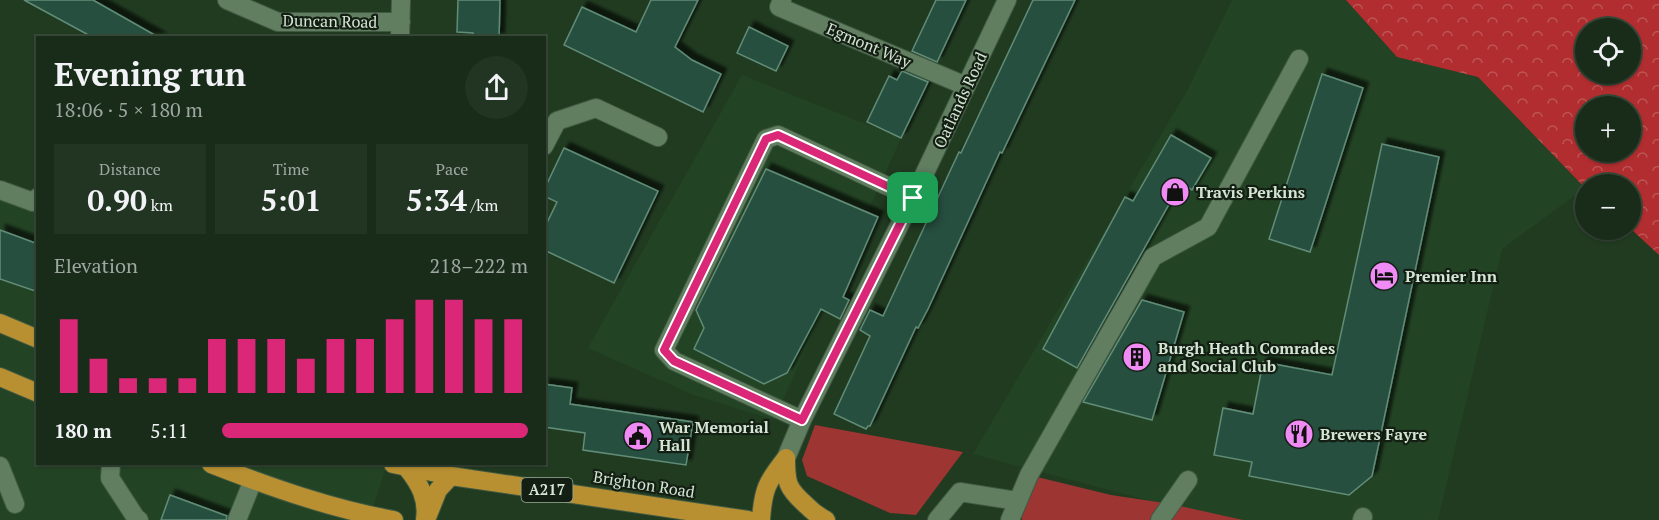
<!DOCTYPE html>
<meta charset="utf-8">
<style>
:root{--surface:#192c19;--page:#223422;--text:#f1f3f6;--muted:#9fa7a2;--line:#374838;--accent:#db2777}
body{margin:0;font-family:"PT Serif",serif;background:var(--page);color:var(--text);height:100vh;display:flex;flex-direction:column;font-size:22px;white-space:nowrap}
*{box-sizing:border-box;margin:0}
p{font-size:20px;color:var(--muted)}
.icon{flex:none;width:33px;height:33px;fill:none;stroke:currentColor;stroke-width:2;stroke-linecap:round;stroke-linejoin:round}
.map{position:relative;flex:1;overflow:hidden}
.side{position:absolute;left:36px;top:36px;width:510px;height:429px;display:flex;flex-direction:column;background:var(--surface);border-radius:0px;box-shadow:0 2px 4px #0004,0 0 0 2px var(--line)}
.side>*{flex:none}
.controls{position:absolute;left:1575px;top:18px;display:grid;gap:12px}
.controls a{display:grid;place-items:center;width:66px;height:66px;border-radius:50%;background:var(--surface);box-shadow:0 2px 4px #0004,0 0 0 2px var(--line);font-size:30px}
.pin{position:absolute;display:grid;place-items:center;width:51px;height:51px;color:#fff;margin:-26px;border-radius:12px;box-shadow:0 3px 9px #0006}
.round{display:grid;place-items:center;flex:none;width:63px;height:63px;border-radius:32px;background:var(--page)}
.overview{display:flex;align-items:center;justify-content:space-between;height:102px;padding:0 18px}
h1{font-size:33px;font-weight:800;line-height:45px}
.metrics{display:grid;grid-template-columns:repeat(3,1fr);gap:9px;height:102px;padding:6px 18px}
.metrics div{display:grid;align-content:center;border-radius:0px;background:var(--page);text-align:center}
.metrics b{font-size:30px;font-weight:800}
.metrics small{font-size:16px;font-weight:400}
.metrics p{font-size:16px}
.chart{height:168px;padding:12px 18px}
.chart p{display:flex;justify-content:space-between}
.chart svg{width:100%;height:108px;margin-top:6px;stroke:var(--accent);stroke-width:6}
ul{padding:0 18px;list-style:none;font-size:20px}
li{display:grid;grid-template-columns:96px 72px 1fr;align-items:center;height:45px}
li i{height:15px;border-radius:8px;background:var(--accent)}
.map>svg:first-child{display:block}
.built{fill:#234424}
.grass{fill:#9d3533}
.forest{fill:url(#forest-crowns);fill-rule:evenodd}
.building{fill:#27503f;stroke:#618c78;stroke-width:1.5;filter:url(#shadow)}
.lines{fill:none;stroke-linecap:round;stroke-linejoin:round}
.minor-casing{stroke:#405942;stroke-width:20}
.highway-casing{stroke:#405942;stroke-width:20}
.minor{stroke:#617e61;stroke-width:18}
.highway{stroke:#b89032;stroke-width:18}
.route-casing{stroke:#fff;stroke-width:12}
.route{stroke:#db2777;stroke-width:8}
.labels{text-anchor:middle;stroke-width:4.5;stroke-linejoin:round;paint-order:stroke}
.shield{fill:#131f13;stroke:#9aaa9a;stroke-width:1.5}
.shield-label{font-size:15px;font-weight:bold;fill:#d4e5d4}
.street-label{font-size:16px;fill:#d4e5d4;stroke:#131f13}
.poi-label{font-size:16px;font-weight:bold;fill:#d4e5d4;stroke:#131f13;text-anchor:start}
</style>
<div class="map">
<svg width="1659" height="520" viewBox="0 0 1659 520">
<defs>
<pattern id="forest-crowns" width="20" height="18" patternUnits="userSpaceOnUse" patternTransform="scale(1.5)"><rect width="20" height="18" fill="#b12d2f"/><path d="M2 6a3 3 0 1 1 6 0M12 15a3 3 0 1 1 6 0" fill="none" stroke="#be5556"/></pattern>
<filter id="shadow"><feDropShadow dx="5.5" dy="-5.5" stdDeviation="1.5" flood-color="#0009"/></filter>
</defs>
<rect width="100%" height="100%" fill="#213b21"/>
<!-- built -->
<path class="built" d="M1232,0H1346L1397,57L1478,77L1585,188L1502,249L1438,520H1223L973,454L1187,91Z
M742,75L901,138L774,420L694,395L588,348Z
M0,196L37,203L38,464H387L369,520H0Z"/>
<!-- grass -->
<path class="grass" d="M815,425L963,452L916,515L890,513L807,476L802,460Z
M1029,475L1111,495L1171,504L1243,520H1022L1018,501Z"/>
<!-- forest -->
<path class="forest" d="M1346,0H1659V255L1631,229L1630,184H1586L1585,188L1478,77L1397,57ZM1586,28H1630V74H1586ZM1586,106H1630V152H1586Z"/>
<!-- building -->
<path class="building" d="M24,0H93L160,38H94Z
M458,0H500L499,38H473V33L457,32Z
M651,0H698L675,47L692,60L721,74L703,112L564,45L582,7L636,32Z
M936,0H966L937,62L912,51Z
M1033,0H1075L1002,153L1000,152L928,309L918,328L916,327L870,426H868L866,429L834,414L870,336L860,330L870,310L883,316L951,169L959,152L961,153Z
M749,27L788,46L776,71L737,53Z
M902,71L928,82L901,138L867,122L889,76L897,80Z
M1322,74L1363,88L1310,252L1269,239Z
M1171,135L1211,158L1192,190L1181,183L1077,368L1043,349L1125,197L1133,201Z
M1382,144L1439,157L1372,476L1349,495L1249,476L1252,462L1214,455L1223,408L1253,414L1263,362L1332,375Z
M564,148L658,191L614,283L544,250V229L557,202L544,196V190Z
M766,169L878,217L843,297L849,300L840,319L821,309L787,373L764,384L694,349L704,328L696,310Z
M0,230L38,244V292L0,279Z
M1142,300L1184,312L1152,420L1083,402Z
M544,384L572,388L570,404L693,422L686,465L583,450L585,433L544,427Z
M170,495L227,516L226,520H161Z"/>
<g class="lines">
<!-- minor casing -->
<g class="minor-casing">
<path id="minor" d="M227,0L278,22H401
M782,0L779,7L966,86
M400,38L401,0
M544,146L557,121L596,108L658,137
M0,190L33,202L38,197
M802,420L674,361L664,350L766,139L778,135L913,198
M786,458L802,420L913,198L1007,0
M111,464L110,478L136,518L139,520
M0,466L15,504
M237,520L253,480
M937,520L960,492L1018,501
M1010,520L1029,475L1153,257L1208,227L1299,59
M1160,520L1188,480
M1362,520L1363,517"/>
</g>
<!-- highway casing -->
<g class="highway-casing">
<path id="highway" d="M0,323L38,339
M0,377L38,393
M786,458C786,483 787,488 806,505C812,511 818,516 826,520
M211,464C270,487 332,509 394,520
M393,464L451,476L748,520
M407,468C420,484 428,499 425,520
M428,515L438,490L451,476
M761,520C763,489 767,482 786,458"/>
</g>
<!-- minor -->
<use href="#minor" class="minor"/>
<!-- highway -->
<use href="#highway" class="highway"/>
</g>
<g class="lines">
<!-- route casing -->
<g class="route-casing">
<path id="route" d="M778,135L913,198L802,420L674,361L664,350L766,139Z"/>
</g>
<!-- route -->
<use href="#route" class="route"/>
</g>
<!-- icons -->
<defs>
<g id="shop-disc" transform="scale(1.5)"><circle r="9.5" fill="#f08bf6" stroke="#131f13"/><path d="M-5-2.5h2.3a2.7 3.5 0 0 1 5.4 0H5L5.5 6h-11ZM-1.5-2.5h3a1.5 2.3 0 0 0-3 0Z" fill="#111"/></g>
<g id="hotel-disc" transform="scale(1.5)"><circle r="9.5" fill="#f08bf6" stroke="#131f13"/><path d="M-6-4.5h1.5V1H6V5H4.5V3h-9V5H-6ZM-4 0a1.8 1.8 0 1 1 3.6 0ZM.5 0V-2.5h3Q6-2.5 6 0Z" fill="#111"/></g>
<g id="building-disc" transform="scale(1.5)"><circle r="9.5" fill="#f08bf6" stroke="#131f13"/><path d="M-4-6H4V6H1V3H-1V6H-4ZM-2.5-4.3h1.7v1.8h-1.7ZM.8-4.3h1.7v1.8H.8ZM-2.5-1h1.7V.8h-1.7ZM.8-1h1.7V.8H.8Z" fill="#111"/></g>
<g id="restaurant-disc" transform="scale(1.5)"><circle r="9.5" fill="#f08bf6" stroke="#131f13"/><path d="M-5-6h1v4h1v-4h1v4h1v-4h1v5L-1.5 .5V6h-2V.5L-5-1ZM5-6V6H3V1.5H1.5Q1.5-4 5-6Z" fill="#111"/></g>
<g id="civic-disc" transform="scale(1.5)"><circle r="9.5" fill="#f08bf6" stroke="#131f13"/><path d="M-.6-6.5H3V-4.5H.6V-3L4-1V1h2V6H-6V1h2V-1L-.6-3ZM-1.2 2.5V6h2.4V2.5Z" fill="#111"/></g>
</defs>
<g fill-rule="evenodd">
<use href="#shop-disc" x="1175" y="192"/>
<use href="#hotel-disc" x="1384" y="276"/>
<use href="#building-disc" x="1137" y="357"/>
<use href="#restaurant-disc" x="1299" y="434"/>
<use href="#civic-disc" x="638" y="436"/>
</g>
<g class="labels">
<!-- shield labels -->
<rect class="shield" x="521.5" y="478" width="51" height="24" rx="4.5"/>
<g class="shield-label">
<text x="547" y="495">A217</text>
</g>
<!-- street labels -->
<g class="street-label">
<text transform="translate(330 21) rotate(1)" y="6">Duncan Road</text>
<text transform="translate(869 45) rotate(23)" y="6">Egmont Way</text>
<text transform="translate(960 100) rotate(-65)" y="6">Oatlands Road</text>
<text transform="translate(644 484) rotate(9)" y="6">Brighton Road</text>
</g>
<!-- poi labels -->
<g class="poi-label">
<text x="1196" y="198">Travis Perkins</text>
<text x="1405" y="282">Premier Inn</text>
<text x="1158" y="354">Burgh Heath Comrades<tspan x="1158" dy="18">and Social Club</tspan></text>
<text x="659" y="433">War Memorial<tspan x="659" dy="18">Hall</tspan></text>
<text x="1320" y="440">Brewers Fayre</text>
</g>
</g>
</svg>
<div class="controls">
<a><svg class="icon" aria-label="locate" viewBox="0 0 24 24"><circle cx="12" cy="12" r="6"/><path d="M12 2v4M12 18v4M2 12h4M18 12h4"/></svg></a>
<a>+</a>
<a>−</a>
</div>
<div class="pin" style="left:913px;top:198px;background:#1e9e55"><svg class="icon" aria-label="arrive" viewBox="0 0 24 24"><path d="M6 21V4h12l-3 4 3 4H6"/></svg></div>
<section class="side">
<div class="overview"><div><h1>Evening run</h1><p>18:06 · 5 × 180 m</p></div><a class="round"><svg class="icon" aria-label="share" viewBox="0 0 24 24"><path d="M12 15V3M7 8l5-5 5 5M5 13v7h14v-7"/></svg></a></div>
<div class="metrics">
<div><p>Distance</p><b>0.90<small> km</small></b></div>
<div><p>Time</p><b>5:01</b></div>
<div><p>Pace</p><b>5:34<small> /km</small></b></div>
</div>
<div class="chart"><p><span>Elevation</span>218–222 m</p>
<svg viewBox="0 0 160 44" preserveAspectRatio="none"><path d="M5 44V14M15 44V30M25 44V38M35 44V38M45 44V38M55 44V22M65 44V22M75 44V22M85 44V30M95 44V22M105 44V22M115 44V14M125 44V6M135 44V6M145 44V14M155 44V14"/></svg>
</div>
<ul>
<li><b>180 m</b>5:11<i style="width:100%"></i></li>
</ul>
</section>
</div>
